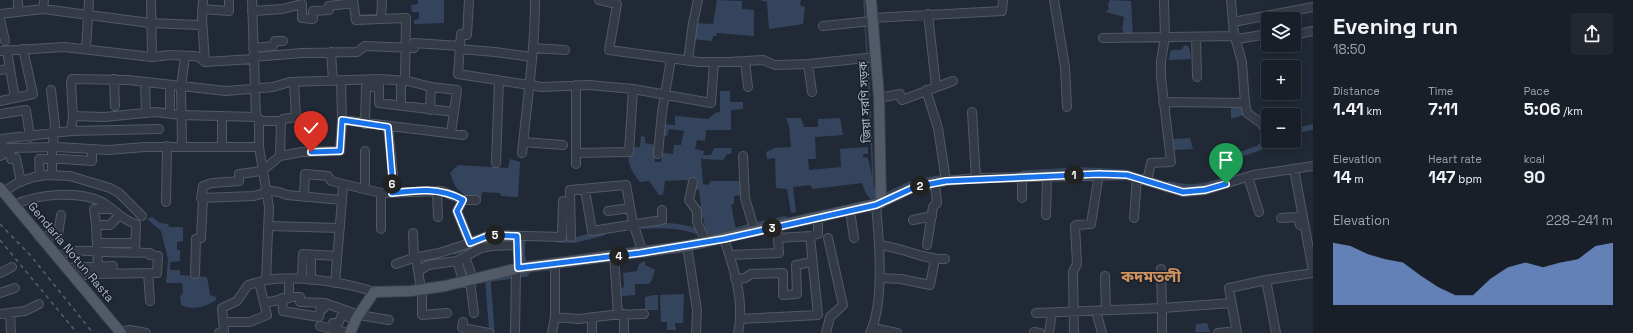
<!DOCTYPE html>
<meta charset="utf-8">
<style>
:root{--surface:#191f28;--page:#222730;--text:#f1f3f6;--muted:#9fa2a8;--line:#373d45;--accent:#83abf4}
body{margin:0;font-family:"Space Grotesk","Noto Sans Bengali",sans-serif;background:var(--page);color:var(--text);height:100vh;display:flex;flex-direction:column;font-size:15px;white-space:nowrap}
*{box-sizing:border-box;margin:0}
p{font-size:13px;color:var(--muted)}
.icon{flex:none;width:22px;height:22px;fill:none;stroke:currentColor;stroke-width:2;stroke-linecap:round;stroke-linejoin:round}
.map{position:relative;flex:1;overflow:hidden}
.panel{display:flex;flex-direction:column;background:var(--surface);width:320px}
.panel>*{flex:none}
.controls{position:absolute;left:1261px;top:12px;display:grid;gap:8px}
.controls a{display:grid;place-items:center;width:40px;height:40px;border-radius:4px;background:var(--surface);box-shadow:0 2px 10px #0003,0 0 0 1px var(--line);font-size:20px}
.pin{position:absolute;display:grid;place-items:center;width:34px;height:34px;color:#fff;margin:-41px -17px;border-radius:50% 50% 50% 0;rotate:-45deg;box-shadow:0 0 4px #0007}
.pin .icon{rotate:45deg}
.km{position:absolute;width:20px;height:20px;margin:-10px;border-radius:50%;background:#222;color:#fff;font-size:11px;line-height:20px;text-align:center}
.round{display:grid;place-items:center;flex:none;width:42px;height:42px;border-radius:4px;background:var(--page)}
.summary{display:flex;align-items:center;justify-content:space-between;height:68px;padding:0 20px}
h1{font-size:22px;font-weight:700;line-height:30px}
.metrics{display:grid;grid-template-columns:repeat(3,1fr);gap:6px;height:68px;padding:4px 20px}
.metrics div{display:grid;align-content:center}
.metrics b{font-size:17px;font-weight:700}
.metrics small{font-size:11px;font-weight:400}
.metrics p{font-size:11px}
.chart{height:112px;padding:8px 20px}
.chart p{display:flex;justify-content:space-between}
.chart svg{width:100%;height:72px;margin-top:4px;fill:var(--accent);opacity:.7}
main{display:flex;flex:1;min-height:0}
.map>svg:first-child{display:block}
.water{fill:#35445d}
.lines{fill:none;stroke-linecap:round;stroke-linejoin:round}
.stream{stroke:#35445d;stroke-width:1.5}
.canal{stroke:#35445d;stroke-width:5.5}
.minor-casing{stroke:#515965;stroke-width:10}
.major-casing{stroke:#3d4451;stroke-width:12}
.minor{stroke:#343b47;stroke-width:8}
.major{stroke:#525a67;stroke-width:10}
.rail{stroke:#565f6e;stroke-width:1.5;stroke-dasharray:4 4;stroke-linecap:butt}
.route-casing{stroke:#fff;stroke-width:8}
.route{stroke:#1a73e8;stroke-width:5}
.labels{text-anchor:middle;stroke-width:3;stroke-linejoin:round;paint-order:stroke}
.street-label{font-size:12px;fill:#aeb6c4;stroke:#1a202b}
.district-label{font-size:16px;font-weight:bold;fill:#cf925e;stroke:#1a202b}
</style>
<main>
<div class="map">
<svg width="1313" height="333" viewBox="0 0 1313 333">
<rect width="100%" height="100%" fill="#212936"/>
<!-- water -->
<path class="water" d="M418,0H444V23L414,24V20L419,19V12H412L411,5L418,4Z
M717,0L742,1V9L754,10V36L717,33L716,36H713L712,41L692,39L695,23L713,24Z
M760,0H801L800,5L805,7L803,24L769,29L767,2Z
M1110,0L1131,1L1133,35L1124,34L1122,28L1124,17L1106,12L1109,9L1108,4Z
M1185,45L1189,47L1191,59L1169,60L1170,52L1172,50H1181Z
M720,91H730V102H743V109L731,110V130H706L705,141L697,140L695,149L704,151L703,155H711L714,148H732L731,154H727L723,160L701,159L703,184L708,185L711,181H742V195L734,196V204L731,205L736,229L712,235L706,233L703,218H700L697,207L701,206L699,190L694,189L691,182L686,180L665,181L663,195H659L649,181L640,182C631,170 625,162 631,147H640L641,136L645,137V143L655,145V162H661L663,153L673,154L674,145H681L684,131L669,129L667,136L661,135L663,124L675,125V116L708,119L715,113L720,112Z
M1242,103L1243,115L1231,119V104Z
M786,118H801L804,127H818V119L840,118L843,135L815,137L816,159H808L809,170L841,167L840,149L868,147V154H863V157L868,158L877,198L871,199L866,194L862,183L813,189L810,185L793,187L796,212L791,213L787,189L776,188L775,158L767,159L766,152L775,148L791,147L789,126Z
M1190,138L1193,149L1174,150L1173,139Z
M510,159L520,162L518,197L501,196L500,193L482,192L481,199L471,200L456,188L450,173L458,165L508,168Z
M152,217L160,223L168,224L169,227H183V241L177,242V250H180V261L170,262V270H180V275L207,277L210,295L216,297V300C205,307 192,311 181,305L180,296L183,293L182,283H166L168,259L161,231L147,219Z
M645,261V265L655,270L652,280L649,284H635V295L621,296V288L624,287L623,273L637,271L639,264Z
M684,294L683,323H675L676,330H667V322H661L660,295Z
M654,295H658V310H645V297Z
M1207,323L1210,332H1195L1196,324Z"/>
<g class="lines">
<!-- stream -->
<path class="stream" d="M864,0L865,19
M865,24L867,55
M868,60L873,180"/>
<!-- canal -->
<path class="canal" d="M1294,131L1313,127
M1023,173L1081,170L1124,172
M1169,184C1190,190 1211,186 1230,177V158L1259,148L1268,137
M879,199L908,185L927,180L946,177
M643,226C663,225 685,225 703,234
M731,232L750,226L785,219
M559,240H575L603,233
M455,252L489,240L508,239
M492,333L488,282L490,279L526,274L522,253L523,239"/>
<!-- minor casing -->
<g class="minor-casing">
<path id="minor" d="M18,0V11
M151,0L152,57
M203,0L202,18L205,62
M252,0L256,117L259,120V147L269,207L266,280C295,275 346,282 374,292
M353,0L356,20L406,18L405,81
M599,0L617,4L609,50L699,62H727L763,60L775,65L808,64L876,57
M1054,0L1065,67L1067,107
M43,9L44,0
M202,9L229,11V0
M252,11L283,9L302,4V18L313,19V11L329,10V6L353,3
M0,14L43,9L150,23L199,25L202,27
M928,14L936,86
M872,18L1002,11L1003,0
M0,19L5,41
M381,19L382,0
M1233,22L1313,7
M823,26L872,21
M1294,35L1313,31
M1196,37L1197,77
M1103,38L1235,36
M1237,39L1268,34
M460,46L461,34L467,35L469,0
M253,48L273,46L275,41H283
M533,48L565,50
M86,49L89,0
M460,49L495,52L532,57
M0,51L64,47L152,57L170,55L194,56L199,57L205,62L253,59
M331,52L333,81
M253,57L302,53L357,52L365,46L414,48V43L460,46L458,74L542,87L589,85L633,89L711,103L714,62
M688,61L693,23L698,0
M745,61L748,87
M808,64L812,92
M10,69L15,98
M0,70L10,69L7,51
M114,79L115,106
M379,79L408,81L431,87L430,110
M341,81L342,120
M145,82L146,113
M170,85V113
M576,85V164
M431,87L457,90L454,112
M51,90L55,125L52,152V175
M926,90L938,128L946,181
M879,98L900,94L902,100L953,81
M0,101L33,94L23,49
M1163,102L1245,103L1242,62L1234,34L1231,0
M1245,103L1247,113L1261,123L1267,132
M401,105V81
M972,112L976,178
M0,114L26,110L30,137
M73,116L71,83L72,79H74L128,80L226,91L273,87L290,82L379,79V103L454,112L451,133
M222,116V147
M281,121L283,119L296,117L294,82
M365,124L366,87H379
M388,127L393,175L392,193
M71,131L159,129
M0,139L71,131L73,116L104,117L155,112L181,115L256,117L262,121H281L280,156
M523,142L563,145
M182,147L181,87L185,56
M522,153C527,102 535,51 535,0
M576,153L629,152L633,89
M658,154L662,112L671,59
M0,156L4,154L2,139
M743,156L745,198L755,232
M496,163L499,80
M1294,169L1313,271
M40,176L39,159H62L92,161V150
M1248,177L1259,212
M1022,178V198
M1147,181L1151,163L1171,162L1161,77V61L1165,37L1164,0
M21,182L16,158L11,159L10,148L57,147L108,150L145,147H259
M693,182L689,200L697,211V222L706,242
M365,189V151
M585,190L592,231L662,220V210
M437,191L438,217
M3,192L19,182L34,177L47,175L70,176L110,188L119,193L142,216
M381,193V229
M304,197L305,174L328,176L331,181L343,184
M342,200L343,184L381,193L442,191L463,200H476
M166,202L167,146
M881,203L915,187L946,181L976,178L1127,175L1183,192L1205,190L1253,175L1313,166
M14,205C37,194 79,190 102,202C116,210 120,219 136,224L135,253
M608,211L630,208
M850,211L854,238
M1046,215L1047,177
M1134,218L1137,178
M1281,218L1298,217L1300,225
M913,220L932,216
M96,225L94,209H111
M269,226L340,228
M413,233L414,258
M39,237L58,235L61,215
M571,237L570,190L626,185L633,223L643,253
M779,238L810,236
M724,239C734,268 745,302 738,333
M517,241L519,268
M97,243H135
M470,243L490,235L562,237L563,201
M879,245C901,247 924,260 945,259
M927,245L933,207L937,203L935,182
M687,246L697,310L696,333
M730,255L779,253L777,227
M614,256L618,314
M57,257C74,248 87,251 106,252C121,253 135,252 150,253V255L158,256L157,273L90,274L74,277
M416,257L422,296V315L447,313
M465,257L472,276
M396,264L413,258L439,253L470,243L457,211L463,200
M98,267L96,225H110L119,216
M66,268L113,266
M419,271L428,265L457,261
M0,273L12,267
M148,273L150,301
M195,274L196,239L201,238L203,198
M302,274L303,254L337,256
M1105,276L1106,310
M880,278L901,279L930,285L935,259
M735,279L745,278L751,274L783,273V295L797,294L796,265L812,262
M311,280V255
M1266,280L1276,333
M470,281L474,313
M335,283L342,200L287,195L279,192L271,191L254,196L201,198L203,186L212,183L239,181V174L262,171L280,156L302,152L340,151L342,120L463,135
M464,283L457,261L481,248L492,246L517,245
M0,293L15,288
M289,297H300V302L325,303L359,315L389,320
M282,298L283,311L319,317L321,307L324,308L325,303
M264,303L289,298V279
M1096,311L1102,333
M10,313L11,333
M1036,313L1162,308L1161,269
M0,314L25,311L39,304
M555,317L579,319L612,315L644,314
M740,319L818,315L810,236L818,234V218
M223,322H250L267,315L259,282
M463,322L462,328L489,333
M320,326L349,333
M873,328L897,333
M331,329L333,323L338,324L342,315L351,318
M120,332L130,330L146,333
M1034,332L1040,333
M219,333L224,331L222,308L237,301L248,285L266,280
M515,333L516,269
M552,333L555,317V264
M592,333V317
M624,333V314
M826,333L830,317L843,305L828,238
M870,333C885,302 879,239 876,205
M1049,333L1052,313
M1074,333L1073,272L1077,264L1075,226L1076,225L1091,224L1099,174
M1162,333V308L1231,303
M1218,333L1237,331
M1237,333L1229,288L1266,280L1313,273"/>
</g>
<!-- major casing -->
<g class="major-casing">
<path id="major" d="M0,188L121,333
M350,333L356,319L374,292L411,291L445,286L519,268L687,246L881,203L879,98L871,0"/>
</g>
<!-- minor -->
<use href="#minor" class="minor"/>
<!-- major -->
<use href="#major" class="major"/>
<!-- rail -->
<path class="rail" d="M0,224L31,256L93,333
M0,240L77,333"/>
</g>
<g class="lines">
<!-- route casing -->
<g class="route-casing">
<path id="route" d="M311,152L340,151L342,120L388,127L392,175V193C416,190 441,187 463,200L457,211L470,243L490,235L517,236L518,268L640,253L724,239L876,205L915,187L946,181L1099,174L1127,175L1183,192L1205,190L1226,184"/>
</g>
<!-- route -->
<use href="#route" class="route"/>
</g>
<g class="labels">
<!-- street labels -->
<g class="street-label">
<text transform="translate(865 102) rotate(-93)" y="4">জিয়া সরণি সড়ক</text>
<text transform="translate(71 252) rotate(50)" y="4">Gendaria Notun Rasta</text>
</g>
<!-- district labels -->
<g class="district-label">
<text x="1151" y="282">কদমতলী</text>
</g>
</g>
</svg>
<div class="controls">
<a><svg class="icon" aria-label="layers" viewBox="0 0 24 24"><path d="M12 4l9 5-9 5-9-5zM3 14l9 5 9-5"/></svg></a>
<a>+</a>
<a>−</a>
</div>
<div class="pin" style="left:1226px;top:184px;background:#1e9e55"><svg class="icon" aria-label="arrive" viewBox="0 0 24 24"><path d="M6 21V4h12l-3 4 3 4H6"/></svg></div>
<div class="pin" style="left:311px;top:152px;background:#d93025"><svg class="icon" aria-label="check" viewBox="0 0 24 24"><path d="M5 12l5 5 9-10"/></svg></div>
<b class="km" style="left:1074px;top:175px">1</b>
<b class="km" style="left:920px;top:186px">2</b>
<b class="km" style="left:772px;top:228px">3</b>
<b class="km" style="left:619px;top:256px">4</b>
<b class="km" style="left:495px;top:235px">5</b>
<b class="km" style="left:392px;top:184px">6</b>
</div>
<section class="panel">
<div class="summary"><div><h1>Evening run</h1><p>18:50</p></div><a class="round"><svg class="icon" aria-label="share" viewBox="0 0 24 24"><path d="M12 15V3M7 8l5-5 5 5M5 13v7h14v-7"/></svg></a></div>
<div class="metrics">
<div><p>Distance</p><b>1.41<small> km</small></b></div>
<div><p>Time</p><b>7:11</b></div>
<div><p>Pace</p><b>5:06<small> /km</small></b></div>
</div>
<div class="metrics">
<div><p>Elevation</p><b>14<small> m</small></b></div>
<div><p>Heart rate</p><b>147<small> bpm</small></b></div>
<div><p>kcal</p><b>90</b></div>
</div>
<div class="chart"><p><span>Elevation</span>228–241 m</p>
<svg viewBox="0 0 160 44" preserveAspectRatio="none"><path d="M0 44V6L10 8L20 13L30 16L40 18L50 26L60 33L70 38L80 38L90 28L100 21L110 18L120 21L130 18L140 16L150 8L160 6V44z"/></svg>
</div>
</section>
</main>
